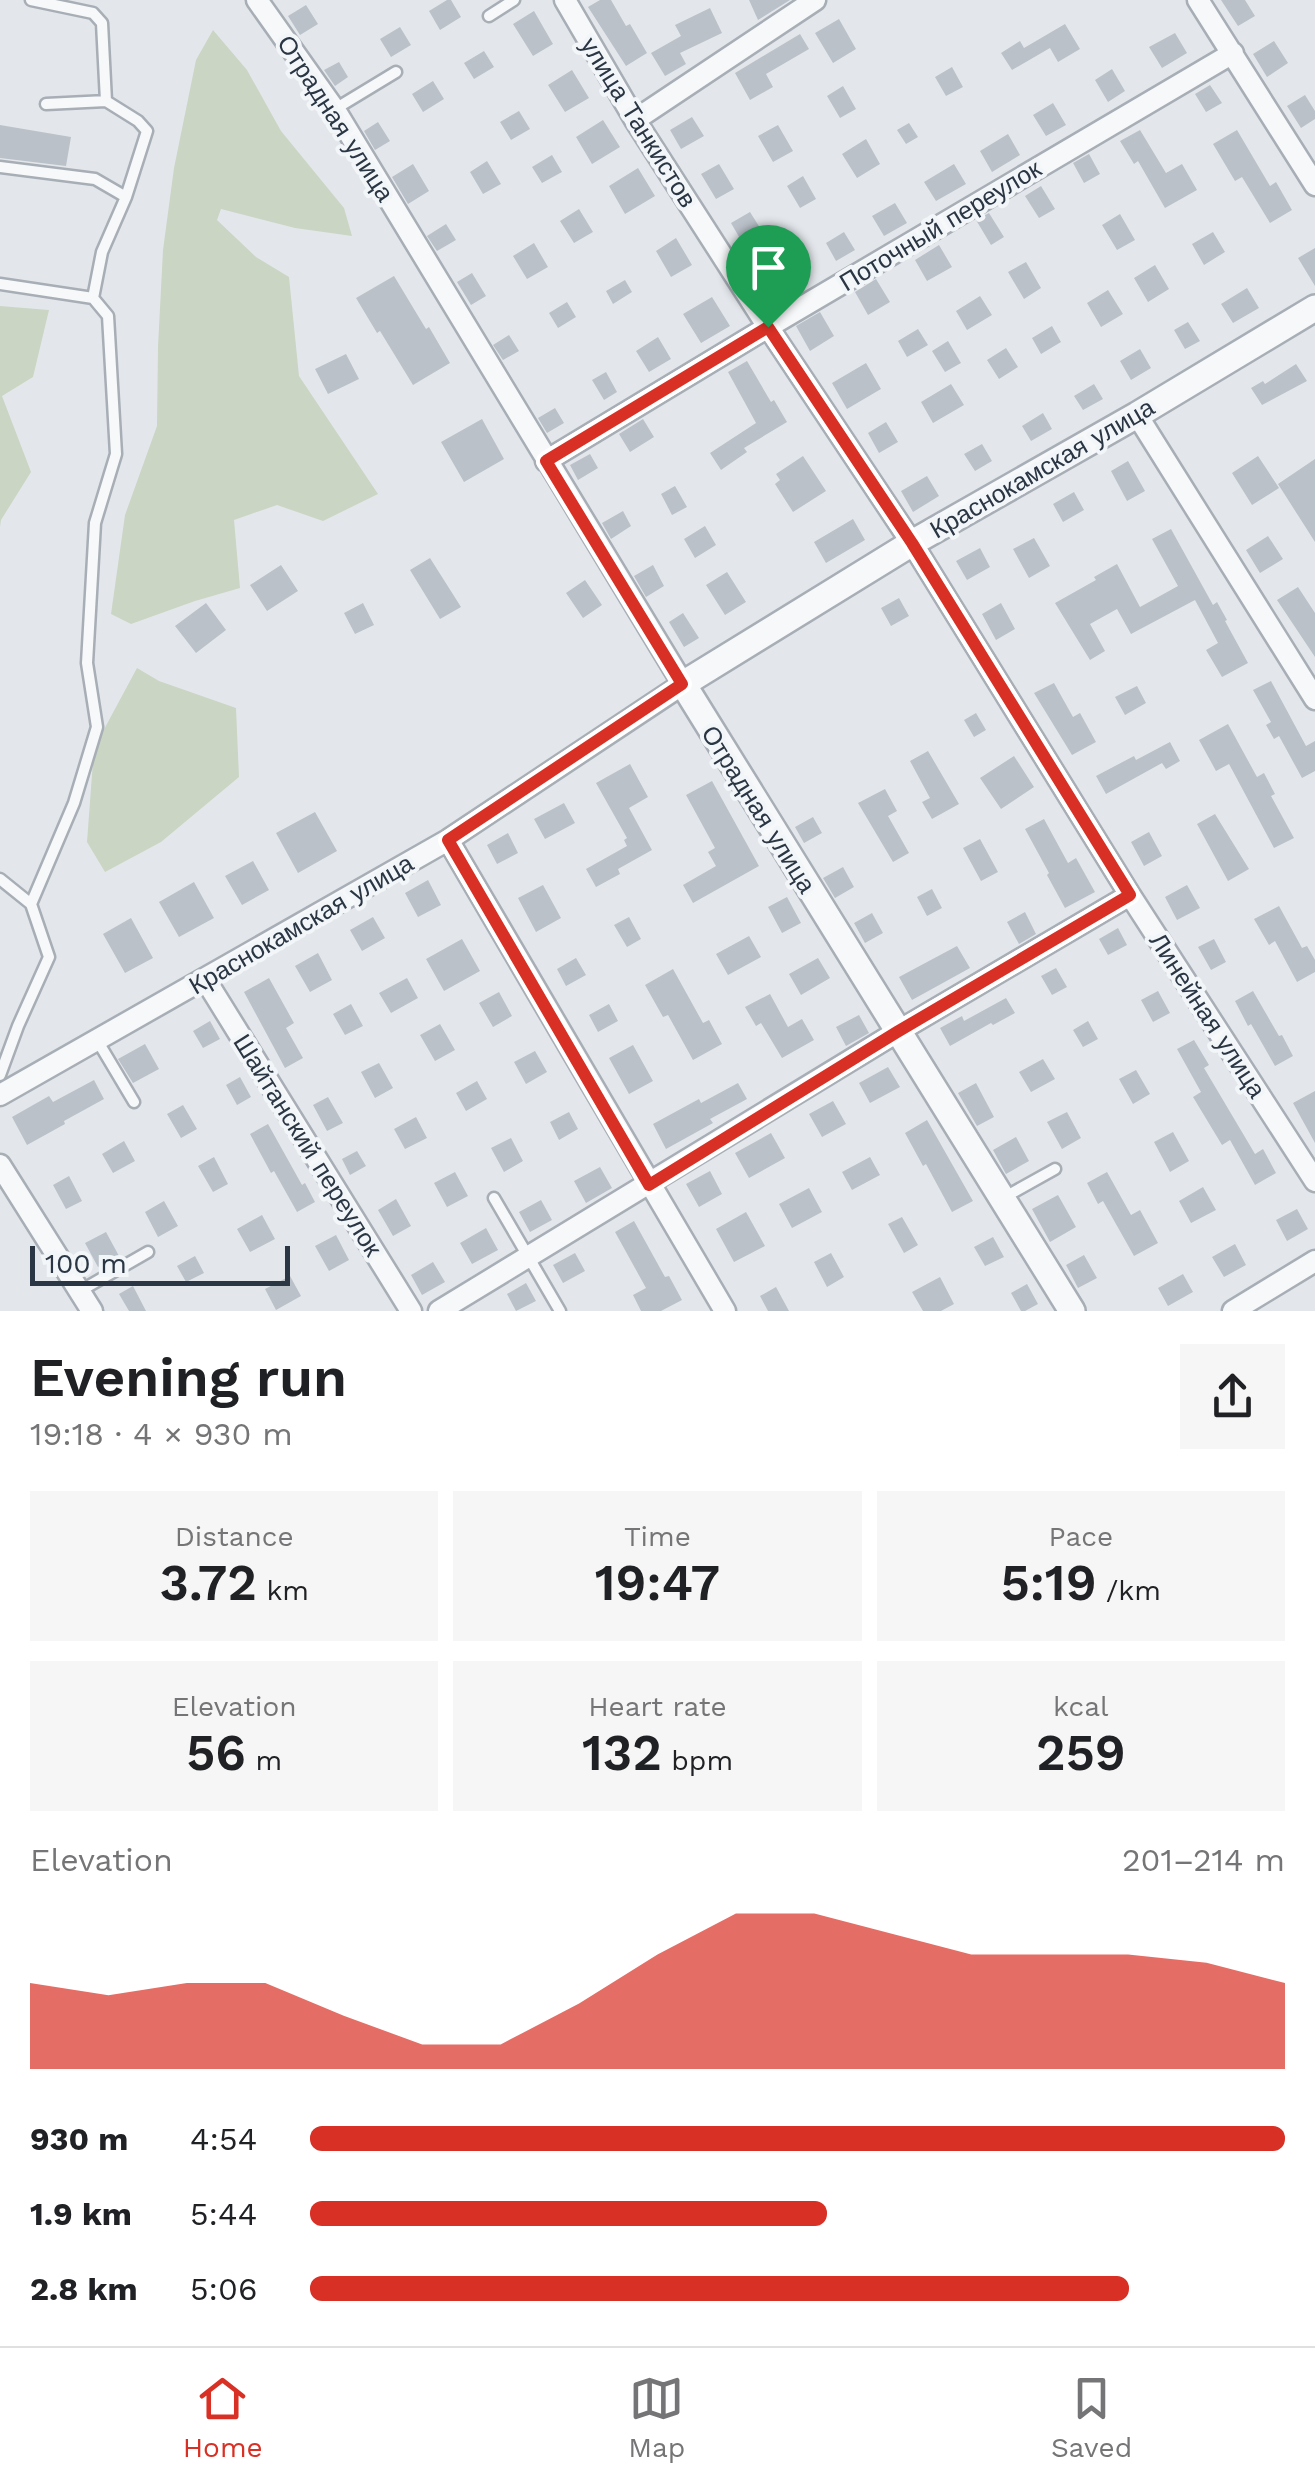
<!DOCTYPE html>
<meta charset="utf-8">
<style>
:root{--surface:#fff;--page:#f6f6f6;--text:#202124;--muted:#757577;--line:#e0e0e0;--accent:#d93025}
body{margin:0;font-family:"Work Sans",sans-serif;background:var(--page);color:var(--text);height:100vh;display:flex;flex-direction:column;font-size:38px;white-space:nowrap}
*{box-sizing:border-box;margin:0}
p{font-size:32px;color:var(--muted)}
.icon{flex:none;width:55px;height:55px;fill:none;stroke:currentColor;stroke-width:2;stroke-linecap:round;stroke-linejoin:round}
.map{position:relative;height:1311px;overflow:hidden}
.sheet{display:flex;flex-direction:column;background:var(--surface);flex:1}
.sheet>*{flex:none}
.scale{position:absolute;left:30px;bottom:25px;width:260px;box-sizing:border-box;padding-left:10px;border:5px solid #2a3644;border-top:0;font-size:28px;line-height:35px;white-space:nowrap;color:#2a3644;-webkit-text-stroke:8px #f3f6f8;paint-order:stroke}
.pin{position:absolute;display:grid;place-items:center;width:85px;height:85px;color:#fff;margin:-102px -42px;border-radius:50% 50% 50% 0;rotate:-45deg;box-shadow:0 0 10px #0007}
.pin .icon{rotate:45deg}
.round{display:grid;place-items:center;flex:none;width:105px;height:105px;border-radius:0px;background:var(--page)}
.head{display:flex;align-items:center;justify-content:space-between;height:170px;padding:0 30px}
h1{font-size:55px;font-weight:600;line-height:75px}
.figures{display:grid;grid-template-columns:repeat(3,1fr);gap:15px;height:170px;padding:10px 30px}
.figures div{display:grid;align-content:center;border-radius:0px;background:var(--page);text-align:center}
.figures b{font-size:50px;font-weight:600}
.figures small{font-size:28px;font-weight:400}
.figures p{font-size:28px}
.chart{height:280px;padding:20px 30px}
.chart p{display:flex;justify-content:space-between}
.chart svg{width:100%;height:180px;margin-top:10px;fill:var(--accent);opacity:.7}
ul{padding:0 30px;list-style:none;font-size:32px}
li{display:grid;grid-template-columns:160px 120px 1fr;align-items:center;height:75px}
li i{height:25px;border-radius:12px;background:var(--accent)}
.dock{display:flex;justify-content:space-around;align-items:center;height:140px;border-top:2px solid var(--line);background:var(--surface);font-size:28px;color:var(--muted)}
.dock a{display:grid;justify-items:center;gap:5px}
.dock .current{color:var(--accent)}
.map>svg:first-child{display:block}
.green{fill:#cad5c4}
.building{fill:#bac1c9}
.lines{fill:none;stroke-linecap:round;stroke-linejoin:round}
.service-casing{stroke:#a8aeb6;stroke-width:15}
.minor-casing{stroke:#a8aeb6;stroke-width:25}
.tertiary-casing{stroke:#a8aeb6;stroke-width:30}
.service{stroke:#f6f8f9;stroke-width:10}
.minor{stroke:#f6f8f9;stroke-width:20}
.tertiary{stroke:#f6f8f9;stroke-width:25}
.route-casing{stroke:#fff;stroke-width:20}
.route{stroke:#d93025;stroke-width:12}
.labels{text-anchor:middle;stroke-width:8;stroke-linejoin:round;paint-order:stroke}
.street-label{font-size:25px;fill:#2a3644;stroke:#f3f6f8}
</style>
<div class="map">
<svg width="1315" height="1311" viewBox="0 0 1315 1311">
<rect width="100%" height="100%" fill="#e3e7eb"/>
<!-- green -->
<path class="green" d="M213,30L247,70L281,131L344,208L352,236L295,228L221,209L217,220L256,257L289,277L299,376L378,494L323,521L277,505L234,520L240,588L195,601L131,624L111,614L125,515L157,426L158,347L163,250L174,168L196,60Z
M0,306L49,310L33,377L2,396L31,472L1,520L0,527Z
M137,668L159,681L236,708L239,777L161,842L105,872L87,842L94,748Z"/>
<!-- building -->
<path class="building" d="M447,0H451L461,17L440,30L429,11Z
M600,0H611L626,26L630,24L647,53L626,66L588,7Z
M749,0H790L758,20Z
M1221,0H1245L1255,16L1238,26Z
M306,5L318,24L300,35L288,16Z
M710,8L722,33L680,53L686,64L665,76L651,53L681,36L675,25Z
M534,11L553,44L533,56L513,24Z
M839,19L856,49L833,63L815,33Z
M1065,24L1080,49L1058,62L1050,48L1012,70L1001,53L1020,41L1024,48Z
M400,27L411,45L391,57L380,39Z
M1175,33L1187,53L1162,68L1149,47Z
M800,34L809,49L766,74L773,87L750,100L735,73Z
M1274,41L1288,63L1267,77L1253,54Z
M484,51L494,67L474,79L464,63Z
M339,62L348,77L335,86L324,70Z
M952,67L963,87L946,96L935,77Z
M1112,69L1125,91L1108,102L1095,80Z
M572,70L589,98L565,112L548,85Z
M433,81L444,99L423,112L412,94Z
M1210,85L1222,103L1206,112L1195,94Z
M843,86L856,109L840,118L827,96Z
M1305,95L1315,111V119L1301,128L1287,106Z
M1053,103L1066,125L1046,136L1033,115Z
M519,111L530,129L511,140L500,122Z
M692,117L704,136L681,149L670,130Z
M603,120L620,147L592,164L576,137Z
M378,122L390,141L375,150L364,131Z
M909,123L918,137L906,144L897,130Z
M0,125L71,137L66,166L0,158Z
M778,125L793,151L773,162L758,136Z
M1140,130L1166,173L1182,164L1197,190L1165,208L1138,161L1134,164L1120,141Z
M1237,130L1270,186L1276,182L1292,210L1270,223L1242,177L1235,181L1213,144Z
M1008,134L1020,155L992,172L980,151Z
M866,139L880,164L857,178L842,154Z
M1089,154L1100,174L1084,183L1073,163Z
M552,155L562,172L542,183L532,167Z
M487,161L501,184L483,194L470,172Z
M413,164L429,191L408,204L392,177Z
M719,164L734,189L716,199L701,174Z
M954,164L966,184L936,201L924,182Z
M638,168L655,196L625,214L609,186Z
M803,176L816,199L800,208L787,186Z
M1041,186L1055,209L1039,218L1025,196Z
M895,203L907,223L884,236L872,216Z
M579,209L593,232L574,243L560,221Z
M750,212L762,231L742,242L731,223Z
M989,213L1004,237L991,245L976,220Z
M1120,214L1135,240L1117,250L1102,225Z
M446,224L456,240L437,251L427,236Z
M844,232L855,250L836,261L826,243Z
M1213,232L1225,252L1204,265L1192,244Z
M676,238L692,265L671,277L656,251Z
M534,243L548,267L527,279L513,256Z
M939,245L952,267L927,281L915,260Z
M1315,248V286L1298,258Z
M1026,262L1041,288L1024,299L1008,272Z
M1155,265L1169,289L1148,302L1134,278Z
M784,266L795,284L775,296L764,278Z
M472,273L486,296L471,305L457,282Z
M394,276L426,329L429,327L450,363L413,385L380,331L377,333L356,298Z
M876,279L890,302L868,315L855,292Z
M625,280L632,292L613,304L606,291Z
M1247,288L1259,308L1233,323L1221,304Z
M1108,290L1123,314L1101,327L1087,303Z
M980,296L992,315L967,330L956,311Z
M712,297L730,326L701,343L683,314Z
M567,302L576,317L558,328L549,313Z
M820,312L834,336L810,351L796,326Z
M1188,322L1200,341L1185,349L1174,330Z
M1052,326L1061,342L1041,354L1032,338Z
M918,329L928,345L907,357L898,341Z
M509,335L519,351L503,360L493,345Z
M658,337L671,359L649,372L636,351Z
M948,341L961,363L945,372L932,351Z
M1006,348L1018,367L999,379L987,360Z
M1140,349L1151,368L1131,380L1120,361Z
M346,354L359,379L328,394L315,369Z
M747,361L771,402L774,400L787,422L744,448L747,452L721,470L710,453L756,423L728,372Z
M866,363L881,389L847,409L832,383Z
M1296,364L1307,381L1262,405L1251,388L1263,381L1265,384Z
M606,372L617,392L604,400L592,380Z
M951,384L964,405L933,423L921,402Z
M1094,384L1103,399L1083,410L1074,396Z
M555,408L564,423L547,433L538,418Z
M1043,413L1052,429L1031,441L1022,426Z
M482,419L504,459L464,482L441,442Z
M643,419L654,437L630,452L619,434Z
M886,422L898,442L879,453L868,433Z
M982,444L992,461L975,471L964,454Z
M590,454L598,468L578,480L570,465Z
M803,456L826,491L793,512L775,484L780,480L776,474Z
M1258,456L1279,488L1252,505L1232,473Z
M1315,459V542L1278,484Z
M1128,461L1145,491L1127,501L1111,471Z
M927,476L939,496L913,512L901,491Z
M675,486L687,507L672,515L661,494Z
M1074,492L1084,510L1063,522L1053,504Z
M623,511L631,526L611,539L602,523Z
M853,519L865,540L826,563L814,542Z
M705,526L716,545L695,558L684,539Z
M1171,529L1213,605L1217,602L1227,620L1225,621L1248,663L1222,677L1206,650L1218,643L1195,600L1131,634L1117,609L1090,624L1105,651L1090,660L1055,603L1096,580L1094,577L1117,564L1140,607L1178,586L1152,539Z
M1268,536L1283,559L1260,573L1246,550Z
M1034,538L1050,566L1029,578L1013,549Z
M980,548L990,567L967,580L956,561Z
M430,558L461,607L440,619L410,570Z
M281,565L298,591L267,611L250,585Z
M653,565L664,586L646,597L634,576Z
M727,572L746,602L725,615L706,585Z
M585,580L602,605L583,618L566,593Z
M1298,587L1315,613V657L1277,600Z
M899,598L909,616L891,626L881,608Z
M206,603L226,630L196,653L175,626Z
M363,603L374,625L355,634L344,613Z
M1001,603L1015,629L996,640L982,614Z
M683,613L699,638L684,647L669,622Z
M1271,681L1306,746L1315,741V771L1302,778L1279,736L1274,739L1266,725L1271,722L1253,690Z
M1054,683L1073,717L1080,713L1096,742L1072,755L1034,693Z
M1137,686L1146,703L1125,715L1115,697Z
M976,713L986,730L974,737L964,720Z
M1228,724L1257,777L1264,773L1275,794L1271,796L1294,838L1274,848L1229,764L1216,771L1199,740Z
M1170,742L1180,761L1166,769L1162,763L1106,794L1096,776L1134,756L1136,760Z
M928,751L959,804L932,819L922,802L930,798L910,761Z
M1014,756L1034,787L1001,809L980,778Z
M630,764L648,797L629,808L652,850L618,869L620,874L596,887L586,869L627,846L624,840L627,838L596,783Z
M712,781L759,866L693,903L683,885L716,866L708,852L715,848L686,795Z
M885,789L897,811L888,816L909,853L893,862L858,803Z
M564,803L575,823L545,839L534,819Z
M315,812L337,851L298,873L276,833Z
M1215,814L1249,869L1228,881L1197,824Z
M813,817L822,833L804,843L795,827Z
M1044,819L1068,863L1076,858L1095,892L1065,908L1047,875L1049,873L1025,829Z
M1149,832L1162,856L1144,866L1131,842Z
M508,833L518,853L497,864L487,845Z
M980,839L998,872L981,881L963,848Z
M253,861L269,890L242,905L225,876Z
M843,867L854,887L835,898L823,878Z
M428,880L441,905L418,917L405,893Z
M194,882L214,918L179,937L159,902Z
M543,885L561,918L536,932L518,898Z
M1187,885L1200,908L1177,920L1165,897Z
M932,889L942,908L927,916L917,897Z
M787,897L801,923L782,933L768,907Z
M1279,906L1302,948L1307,946L1315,960V972L1297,982L1275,941L1269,945L1254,919Z
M1025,912L1036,934L1019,944L1007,922Z
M872,913L883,933L865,943L854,923Z
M373,917L385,938L362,951L350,930Z
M629,917L641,939L627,947L614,925Z
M131,918L153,958L125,973L103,934Z
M1118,928L1127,945L1108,955L1099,939Z
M749,936L761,957L728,975L716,954Z
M462,939L480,971L444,991L426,959Z
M1214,939L1226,962L1211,970L1198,947Z
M957,946L970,968L912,1000L899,977Z
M318,953L332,980L310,992L295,966Z
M576,958L586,975L566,986L557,969Z
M818,958L830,978L801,995L789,974Z
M1056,968L1067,987L1052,995L1041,976Z
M673,969L703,1023L709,1020L722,1044L693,1060L668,1015L663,1017L645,985Z
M269,978L294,1023L286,1028L303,1058L285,1068L244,992Z
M407,978L418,998L391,1013L379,993Z
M1158,991L1170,1013L1153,1022L1141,1000Z
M1253,991L1279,1036L1282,1035L1293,1056L1275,1066L1251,1024L1248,1026L1235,1001Z
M499,992L512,1016L493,1027L479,1003Z
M770,994L788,1027L802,1019L814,1040L782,1058L761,1023L756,1026L745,1007Z
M1006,998L1015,1013L993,1025L991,1023L950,1046L940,1028L962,1016L964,1021Z
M351,1004L363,1026L345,1035L333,1014Z
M609,1004L618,1021L598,1032L589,1015Z
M859,1015L869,1033L846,1046L836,1027Z
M210,1021L220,1039L203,1048L193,1031Z
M1088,1021L1098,1039L1083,1047L1073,1030Z
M440,1024L455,1050L435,1061L420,1035Z
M1194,1040L1209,1065L1204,1068L1255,1154L1263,1149L1276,1173L1255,1185L1230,1140L1222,1145L1193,1097L1201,1092L1177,1049Z
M145,1044L159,1069L133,1083L118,1059Z
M633,1045L653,1081L629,1094L609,1058Z
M535,1051L547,1072L526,1084L514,1062Z
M1043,1059L1055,1079L1031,1092L1019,1072Z
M379,1063L393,1088L375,1098L361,1072Z
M888,1067L900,1087L870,1103L859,1083Z
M1136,1070L1150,1094L1133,1104L1119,1079Z
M240,1077L251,1097L237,1105L226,1085Z
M94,1080L104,1099L64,1121L65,1124L27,1145L12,1117L49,1096L53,1102Z
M477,1081L487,1099L466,1111L456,1093Z
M738,1083L747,1099L710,1119L713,1123L666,1149L653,1124L699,1099L701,1103Z
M976,1083L994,1117L977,1126L958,1093Z
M1315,1091V1143L1293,1103Z
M328,1097L343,1123L327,1131L313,1105Z
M833,1101L846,1124L822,1137L809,1114Z
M183,1105L197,1129L181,1138L167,1114Z
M569,1112L578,1129L559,1140L550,1122Z
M1067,1112L1081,1138L1062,1149L1047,1122Z
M416,1117L427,1138L405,1149L394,1129Z
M927,1120L973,1201L952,1212L926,1164L923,1166L905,1133Z
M268,1124L302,1185L305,1183L315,1202L297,1212L274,1171L271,1173L250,1134Z
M1173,1132L1189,1161L1170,1172L1154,1142Z
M771,1133L785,1158L749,1178L735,1153Z
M1016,1137L1029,1161L1006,1174L993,1150Z
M511,1138L523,1161L504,1172L491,1148Z
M124,1141L135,1161L113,1173L102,1154Z
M357,1151L366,1166L350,1175L342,1159Z
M214,1157L228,1184L213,1192L198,1166Z
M870,1157L880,1175L852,1190L842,1172Z
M600,1167L612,1188L586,1203L574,1181Z
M710,1171L722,1194L699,1207L686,1184Z
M455,1172L468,1196L447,1207L434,1183Z
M1107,1172L1131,1215L1140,1210L1158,1243L1134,1256L1103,1201L1098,1204L1087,1183Z
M69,1176L82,1201L66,1209L53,1185Z
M1203,1187L1216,1210L1191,1223L1179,1201Z
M809,1188L822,1212L792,1228L779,1204Z
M1058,1195L1076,1227L1050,1242L1032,1209Z
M396,1199L411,1226L393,1236L378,1210Z
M541,1200L552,1220L530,1232L519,1212Z
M164,1201L178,1226L158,1237L145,1212Z
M1297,1209L1308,1229L1287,1241L1276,1220Z
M746,1212L765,1246L734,1262L716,1229Z
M262,1215L275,1239L250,1252L237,1229Z
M902,1217L918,1245L904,1253L888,1224Z
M634,1221L665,1277L669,1276L682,1300L661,1311H641L633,1295L646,1288L615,1232Z
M486,1228L498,1250L472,1264L460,1243Z
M106,1232L119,1256L98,1267L85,1243Z
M336,1235L349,1260L329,1271L315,1246Z
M993,1237L1004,1257L985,1266L974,1247Z
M1235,1244L1246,1265L1224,1277L1212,1257Z
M575,1253L585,1271L563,1283L553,1265Z
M831,1253L844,1277L827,1287L814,1262Z
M1084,1255L1097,1278L1078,1288L1066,1265Z
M195,1256L204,1273L186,1282L177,1266Z
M433,1262L445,1282L422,1295L411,1275Z
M1183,1274L1193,1292L1168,1306L1158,1288Z
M290,1276L301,1296L276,1310L265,1289Z
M940,1277L954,1304L941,1311H923L912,1292Z
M526,1283L536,1301L516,1311L507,1294Z
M1027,1284L1038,1304L1025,1311H1021L1011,1293Z
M133,1286L146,1311H129L119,1294Z
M776,1287L789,1311H768L760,1296Z"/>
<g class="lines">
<!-- service casing -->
<g class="service-casing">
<path id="service" d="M31,0L93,13L102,23L106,101
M489,16L514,0
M335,109L396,72
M0,167L95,179L126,197
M0,284L93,298
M0,879L31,904L49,957L18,1026L0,1075
M31,904L74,803L97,727L87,663L95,523L116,454L108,316L93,298L102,252L126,197L147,131L138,121L106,101L46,104
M97,1040L134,1102
M494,1198L560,1311
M1003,1198L1055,1169
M80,1291L148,1252"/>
</g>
<!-- minor casing -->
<g class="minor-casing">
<path id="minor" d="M565,0L635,120L768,327L912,543L1130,895L1315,1181
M1198,0L1315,185
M635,120L815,0
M1137,415L1315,699
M546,461L768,327L1233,53
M448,840L725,1311
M205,979L411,1311
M0,1095L448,840L683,684L335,110L257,0
M0,1165L92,1311
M439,1311L897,1032L1130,895
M1233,1311L1315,1261"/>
</g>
<!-- tertiary casing -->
<g class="tertiary-casing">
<path id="tertiary" d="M1072,1311L683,684L912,543L1137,415L1315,308"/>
</g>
<!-- service -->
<use href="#service" class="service"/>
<!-- minor -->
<use href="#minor" class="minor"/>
<!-- tertiary -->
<use href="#tertiary" class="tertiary"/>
</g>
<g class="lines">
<!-- route casing -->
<g class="route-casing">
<path id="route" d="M768,327L912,543L1130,895L897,1032L649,1185L448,840L682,684L546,461Z"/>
</g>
<!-- route -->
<use href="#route" class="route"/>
</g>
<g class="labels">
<!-- street labels -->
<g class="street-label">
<text transform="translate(336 118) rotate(57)" y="9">Отрадная улица</text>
<text transform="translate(639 122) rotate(58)" y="9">улица Танкистов</text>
<text transform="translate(940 225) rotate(-31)" y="9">Поточный переулок</text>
<text transform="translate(1042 468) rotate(-30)" y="9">Краснокамская улица</text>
<text transform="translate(759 809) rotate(58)" y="9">Отрадная улица</text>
<text transform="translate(301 924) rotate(-30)" y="9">Краснокамская улица</text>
<text transform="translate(1208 1015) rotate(57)" y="9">Линейная улица</text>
<text transform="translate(308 1145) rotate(58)" y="9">Шайтанский переулок</text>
</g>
</g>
</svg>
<div class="scale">100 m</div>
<div class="pin" style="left:768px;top:327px;background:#1e9e55"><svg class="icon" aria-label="arrive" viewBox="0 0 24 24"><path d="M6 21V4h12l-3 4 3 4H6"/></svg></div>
</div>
<section class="sheet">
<div class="head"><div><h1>Evening run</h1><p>19:18 · 4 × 930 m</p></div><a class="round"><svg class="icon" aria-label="share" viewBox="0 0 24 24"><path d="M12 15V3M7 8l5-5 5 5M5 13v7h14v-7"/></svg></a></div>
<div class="figures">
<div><p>Distance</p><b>3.72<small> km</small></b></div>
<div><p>Time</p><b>19:47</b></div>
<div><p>Pace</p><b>5:19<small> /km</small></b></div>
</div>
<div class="figures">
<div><p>Elevation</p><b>56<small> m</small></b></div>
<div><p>Heart rate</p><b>132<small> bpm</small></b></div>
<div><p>kcal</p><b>259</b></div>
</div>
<div class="chart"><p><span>Elevation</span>201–214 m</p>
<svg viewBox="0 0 160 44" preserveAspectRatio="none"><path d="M0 44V23L10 26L20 23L30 23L40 31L50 38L60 38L70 28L80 16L90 6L100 6L110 11L120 16L130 16L140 16L150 18L160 23V44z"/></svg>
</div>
<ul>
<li><b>930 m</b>4:54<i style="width:100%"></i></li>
<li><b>1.9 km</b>5:44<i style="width:53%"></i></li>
<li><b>2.8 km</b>5:06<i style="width:84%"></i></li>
</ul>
</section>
<nav class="dock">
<a class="current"><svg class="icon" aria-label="home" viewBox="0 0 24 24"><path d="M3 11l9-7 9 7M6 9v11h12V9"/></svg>Home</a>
<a><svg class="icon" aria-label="map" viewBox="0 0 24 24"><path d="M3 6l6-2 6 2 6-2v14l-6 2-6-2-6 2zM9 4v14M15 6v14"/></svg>Map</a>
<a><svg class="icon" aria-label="saved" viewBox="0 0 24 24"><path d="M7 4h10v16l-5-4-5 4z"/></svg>Saved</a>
</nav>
